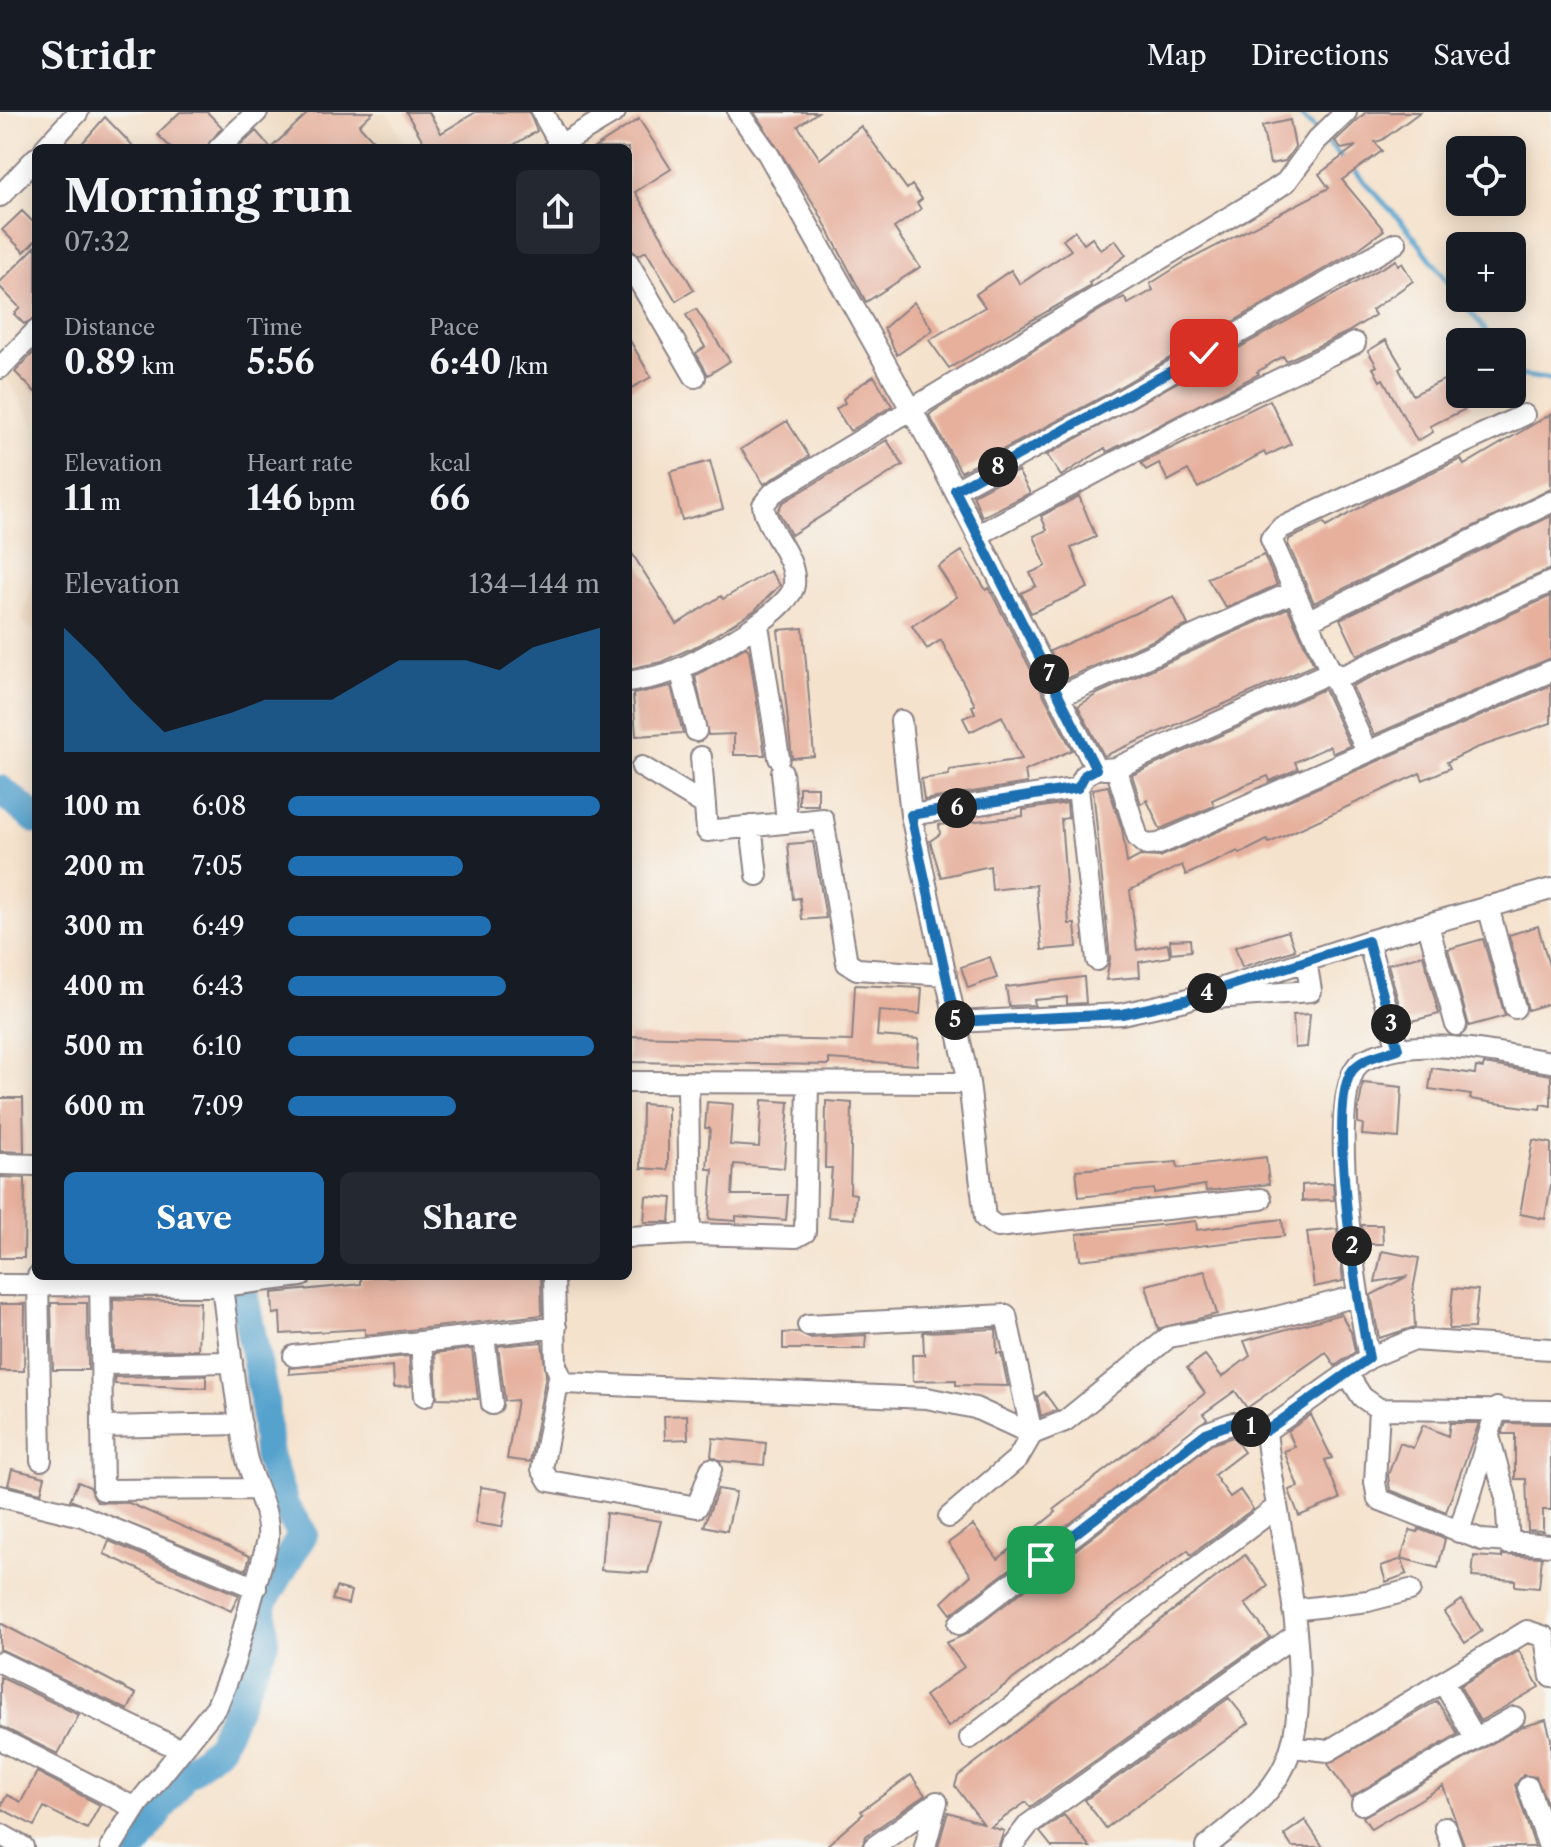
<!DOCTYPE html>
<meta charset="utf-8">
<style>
:root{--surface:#171b24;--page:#242831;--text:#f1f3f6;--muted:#9ea1a6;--line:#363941;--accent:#1f6fb2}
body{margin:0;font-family:"Libre Caslon Text",serif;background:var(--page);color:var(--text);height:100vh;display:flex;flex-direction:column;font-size:30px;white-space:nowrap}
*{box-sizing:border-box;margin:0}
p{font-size:26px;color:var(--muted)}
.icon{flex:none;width:44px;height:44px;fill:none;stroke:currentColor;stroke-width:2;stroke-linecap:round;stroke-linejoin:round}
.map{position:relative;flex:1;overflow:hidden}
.side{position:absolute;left:32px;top:32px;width:600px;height:1136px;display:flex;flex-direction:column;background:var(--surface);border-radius:12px;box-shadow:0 4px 20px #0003}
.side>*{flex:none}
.tools{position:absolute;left:1446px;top:24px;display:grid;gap:16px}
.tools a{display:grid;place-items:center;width:80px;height:80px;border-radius:12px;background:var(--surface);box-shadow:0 4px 20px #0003;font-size:40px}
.pin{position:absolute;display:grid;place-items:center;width:68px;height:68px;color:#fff;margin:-34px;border-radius:16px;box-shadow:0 4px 12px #0006}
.km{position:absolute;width:40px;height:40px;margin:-20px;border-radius:50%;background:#222;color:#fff;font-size:22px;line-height:40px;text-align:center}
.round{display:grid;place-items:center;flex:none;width:84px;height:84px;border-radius:12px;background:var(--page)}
.headline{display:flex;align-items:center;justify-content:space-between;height:136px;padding:0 32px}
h1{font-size:44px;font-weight:800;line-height:60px}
.metrics{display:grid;grid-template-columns:repeat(3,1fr);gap:12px;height:136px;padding:8px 32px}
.metrics div{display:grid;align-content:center}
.metrics b{font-size:34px;font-weight:800}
.metrics small{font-size:22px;font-weight:400}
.metrics p{font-size:22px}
.chart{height:224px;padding:16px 32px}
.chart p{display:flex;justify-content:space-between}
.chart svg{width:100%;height:144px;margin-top:8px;fill:var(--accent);opacity:.7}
.button{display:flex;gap:16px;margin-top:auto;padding:16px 32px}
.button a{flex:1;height:92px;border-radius:12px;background:var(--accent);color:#fff;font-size:32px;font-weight:800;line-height:92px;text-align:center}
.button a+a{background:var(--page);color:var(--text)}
ul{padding:0 32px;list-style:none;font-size:26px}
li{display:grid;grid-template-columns:128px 96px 1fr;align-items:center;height:60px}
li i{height:20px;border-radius:10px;background:var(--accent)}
header{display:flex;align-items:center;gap:48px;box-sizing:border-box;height:112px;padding:0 40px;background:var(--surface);border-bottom:2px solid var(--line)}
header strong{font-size:38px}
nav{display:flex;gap:44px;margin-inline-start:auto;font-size:28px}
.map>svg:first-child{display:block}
.built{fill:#eed7bb}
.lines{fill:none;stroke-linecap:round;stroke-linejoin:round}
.stream{stroke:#54a2cd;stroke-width:5}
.river{stroke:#54a2cd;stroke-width:30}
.building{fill:#e6b09d}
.minor-casing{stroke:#8c8284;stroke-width:24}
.minor{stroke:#fff;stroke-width:20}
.route-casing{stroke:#fff;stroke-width:16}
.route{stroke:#1f6fb2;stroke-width:10}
</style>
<header>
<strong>Stridr</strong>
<nav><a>Map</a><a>Directions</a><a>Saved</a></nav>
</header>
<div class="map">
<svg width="1551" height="1735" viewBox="0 0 1551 1735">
<rect width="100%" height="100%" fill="#f6f6f2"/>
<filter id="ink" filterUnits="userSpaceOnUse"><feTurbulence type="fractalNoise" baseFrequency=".0125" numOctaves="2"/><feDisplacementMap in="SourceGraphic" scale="16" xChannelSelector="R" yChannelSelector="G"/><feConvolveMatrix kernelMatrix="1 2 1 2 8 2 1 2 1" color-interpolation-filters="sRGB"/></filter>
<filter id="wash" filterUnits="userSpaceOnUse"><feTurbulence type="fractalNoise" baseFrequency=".006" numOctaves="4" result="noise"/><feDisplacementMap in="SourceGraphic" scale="32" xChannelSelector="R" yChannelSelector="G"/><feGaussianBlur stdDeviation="1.8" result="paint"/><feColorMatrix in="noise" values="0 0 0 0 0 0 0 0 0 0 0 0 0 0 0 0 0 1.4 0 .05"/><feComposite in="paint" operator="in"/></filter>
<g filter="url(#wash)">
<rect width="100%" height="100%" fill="#f5e2cc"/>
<!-- built -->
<path class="built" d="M269,0H386L407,36H233Z
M36,231V316L5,262Z
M36,463V521L22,508Z"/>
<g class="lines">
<!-- stream -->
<path class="stream" d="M1297,0L1317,19
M1323,26L1344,48
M1351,55L1408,117L1460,186
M1460,186L1494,230
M1512,254L1519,263L1551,268"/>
<!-- river -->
<path class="river" d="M0,678L36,707
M134,1735L182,1666L220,1633L264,1530L262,1492L303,1422L285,1396L268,1343L264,1287L240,1164"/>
</g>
<g id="blocks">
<!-- building -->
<path class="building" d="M180,0H207L222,15L206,36H171L157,22Z
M309,0H373L359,13L380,36H238L256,19L271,36Z
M406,0H429L441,21L476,0H529L537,19L508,36H427Z
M754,0H818L798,14L820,47L861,14L907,77L912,73L922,87L917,91L921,97L894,116L920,155L866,190L817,97Z
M1366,0H1420L1382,28L1375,30L1382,39L1342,68L1384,118L1357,138L1102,285L961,360L929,303L934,299L1105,195L1124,185L1128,192L1153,178L1150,172L1183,151L1329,76L1319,62L1356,34L1341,37L1335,29Z
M105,5L135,36H78Z
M639,7L671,57L635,80L694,178L676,189L646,139L639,143L628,137V36H594Z
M1290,8L1295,35L1285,49L1270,52L1262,14Z
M22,99L36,113V128L24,140L2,118Z
M1075,119L1084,132L1092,126L1101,138L1115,128L1126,143L1089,171L1091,174L949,256L929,228L985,195L976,182L1011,158L1020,172L1071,138L1063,128Z
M36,134V206L24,212L14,202L20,196L0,175V170Z
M1396,148L1398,153L1402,151L1413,169L1372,198L1375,203L1348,220L1286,249L1283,244L1257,260L1259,262L1107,340L1105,336L1061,364L1047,343Z
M914,190L933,218L897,243L884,216Z
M696,197L730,249L708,263L696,241L705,235L686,203Z
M628,225L651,265L628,278Z
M1386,228L1402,255L1399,257L1413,283L1460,260V282H1467L1472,294L1430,314L1433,320L1417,329L1383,267L1380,269L1373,256L1377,254L1368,239Z
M36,238V281L15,260Z
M874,264L892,294L850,319L836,297L845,291L843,287L854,277Z
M1270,288L1291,332L1266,344L1264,340L1198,376L1188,358L1168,369L1159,351L1146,358L1141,351Z
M1551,302V377L1314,491L1288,432L1289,427L1324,411L1326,415L1378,385L1461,347L1464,353Z
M787,309L809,344L764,372L741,337Z
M887,328L903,353L791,423L778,399L782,391Z
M710,349L723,397L682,408L670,360Z
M1018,359L1030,381L982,405L973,383Z
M1079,384L1096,425L1071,436L1088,476L1031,501L1021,481L1036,474L1030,461L1046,454L1034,424L1047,418L1041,404Z
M1551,404V457L1357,543L1340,507Z
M628,435L677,512L721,484L723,487L770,459L780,473L755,498L699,533L661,550L628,557Z
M962,439L986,478L989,476L1072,638L1025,659L1027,671L924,688L921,667L949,663V658L1022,647L1002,604L970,620L963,606L975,601L972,594L975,593L941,528L927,537L912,514L957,485L938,455Z
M1264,443L1277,473L1226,496L1207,466Z
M1174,484L1188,513L1065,567L1050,539Z
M1551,484V546L1374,623L1352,574Z
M1288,496L1314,553L1104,644L1078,594L1099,581Z
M803,516L814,644L792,646L778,518Z
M746,535L749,539L765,643H734V622L708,623L695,564Z
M1551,573V611L1476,636L1447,650L1450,656L1423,668L1420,661L1269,731L1267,728L1240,742L1238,739L1186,763L1182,753L1130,778L1137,838L1168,832L1170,845L1139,850L1140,865L1106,868L1110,847L1093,677L1108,674L1122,717L1127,751L1140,744L1160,745Z
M671,574L683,621L636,624L633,582Z
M1324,577L1350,634L1333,641L1330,634L1295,650L1298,657L1270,669L1268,664L1243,674L1212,688L1214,694L1160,717L1147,688L1141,692L1132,663Z
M799,675H818V693H799Z
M1067,691L1068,706L1061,707L1069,812H1075L1077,835L1042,838L1036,773L992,778L990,754L941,765L930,729L940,722L939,713L1023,704V698Z
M813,730L826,806L802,808L800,786L793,787L788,732Z
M1538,814L1551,861V891L1528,898L1509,823Z
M1288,819L1295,838L1242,855L1235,835Z
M1190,827L1191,839L1171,841L1170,828Z
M1483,827L1505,904L1469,914L1448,837Z
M1423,843L1439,902L1404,911L1388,852Z
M990,845L997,866L968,876L961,855Z
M1084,865L1086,891L1067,892V885L1034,888L1035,893L1009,894L1006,875Z
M855,873L922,876L920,902L879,899L877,924L919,927L917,953L829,947V953L628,950V924L852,929Z
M1310,902L1307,935L1295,936L1293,903Z
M1484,952L1551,963V994L1541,992L1540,997L1495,991L1470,987L1471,983L1429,977L1432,956L1475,962L1476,955L1483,956Z
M1363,971L1402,975L1399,1026L1362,1023L1363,1012L1358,1011V999Z
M0,986H23L24,1040L0,1039Z
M762,988L789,990L784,1056L734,1052L732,1083H788L786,1108L736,1104V1109L709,1107L713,1057H707L710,1016H705L707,990L733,992L730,1033L759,1035Z
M826,989L852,991L850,1081L856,1082L854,1107L828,1105L832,1056H825Z
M642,992L668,994V1058L641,1056Z
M1533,1028L1551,1031V1072L1545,1107L1520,1102Z
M1266,1045L1269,1072L1206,1079L1205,1073L1154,1081V1077L1079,1085L1076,1058L1177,1050L1178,1056Z
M0,1065L25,1066L24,1146H0Z
M1333,1071L1334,1088L1302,1089V1073Z
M646,1084L672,1086L670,1110H644Z
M1282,1107L1284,1124L1080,1148L1077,1122L1196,1109L1197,1118Z
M1362,1113H1382L1383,1132H1364Z
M1337,1117L1343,1169L1314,1175L1307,1120Z
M1382,1139L1419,1146L1413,1178L1415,1215L1379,1226L1371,1183L1408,1164L1375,1170Z
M1205,1159L1217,1202L1158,1217L1146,1173Z
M438,1164H541L542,1203L365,1223V1217L281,1222L280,1201L273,1202L272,1181L361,1172V1165Z
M1453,1176L1478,1178L1474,1216L1449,1217Z
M113,1187L200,1190L198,1238L114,1239Z
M51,1191H87L88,1258H53Z
M0,1192H25L24,1259H0Z
M1341,1202L1351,1220L1355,1240L1335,1254L1326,1240L1247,1296L1235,1279L1203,1302L1207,1307L951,1502L942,1490L971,1463L948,1431L973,1413L998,1447L1056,1400L1054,1397L1199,1286L1205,1281L1187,1256L1205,1243L1222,1265L1250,1244L1244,1229Z
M996,1217L997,1241H1001L1008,1274L956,1273V1268L913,1269L912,1243H924L923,1220Z
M797,1220L809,1226L866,1223L865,1237H783V1221Z
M542,1230L546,1263L530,1350L507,1347L517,1288L505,1289L498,1234Z
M472,1237L478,1287L437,1286L435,1241Z
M409,1244L411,1274L394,1275L393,1254L289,1262V1256Z
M206,1263V1276L115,1272L114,1265Z
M1044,1280L1057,1298L1041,1304L1037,1285Z
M687,1303L688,1327L665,1328L664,1304Z
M1311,1303L1332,1346L1325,1348L1340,1387L1299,1404L1289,1378L1298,1375L1284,1339L1295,1335L1288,1319Z
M1450,1311H1479L1446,1400L1390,1378L1388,1363L1400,1331L1413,1336L1423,1313L1448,1324Z
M1506,1311L1551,1312V1398H1543V1419L1528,1418L1526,1367H1515V1322H1502Z
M1233,1325L1244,1340L1214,1363L1230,1385L1240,1378L1253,1397L1191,1443L1188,1438L948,1615L925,1584L964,1555L946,1531L967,1522L1212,1332Z
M713,1326L766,1331L764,1353L721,1349L711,1344Z
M12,1357L45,1365L41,1381L8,1373Z
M78,1370L90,1375L97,1390L129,1391L250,1444L246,1458L70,1388Z
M481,1375L508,1379L502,1415L475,1411Z
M718,1377L736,1380L727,1419L704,1414Z
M606,1401L661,1409L648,1461L601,1458Z
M1419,1417L1445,1427L1438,1456L1401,1446L1410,1418L1418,1420Z
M109,1429L239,1483L231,1499L104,1442Z
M1245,1443L1268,1474L1245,1492L1270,1525L1030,1695L1026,1690L991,1715L1004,1719L998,1735H938L948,1700L983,1711L955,1674L958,1664Z
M1502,1443L1542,1445L1539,1476L1515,1474V1468L1472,1465L1474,1444L1502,1446Z
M1402,1447L1407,1462L1386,1470L1381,1454Z
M336,1475L351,1479L348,1492L332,1488Z
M1462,1488L1482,1519L1465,1531L1444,1500Z
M0,1511L136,1582L128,1598L0,1537Z
M1519,1539L1539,1575L1480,1609L1460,1574Z
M0,1565L79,1603L58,1642L0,1614Z
M1229,1586L1249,1611L1106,1716L1085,1688Z
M1437,1589L1458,1622L1351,1685L1328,1652Z
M1546,1608L1551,1627V1701L1536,1665L1523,1663L1515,1673L1535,1735H1465L1443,1674L1371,1717L1363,1705L1521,1615Z
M37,1660L100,1693L87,1717L44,1695L34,1714L0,1696L7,1683L21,1690Z
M911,1663L925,1683L866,1724L861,1735H825L863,1702L861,1699Z
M1064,1703L1090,1735H1052L1040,1720Z
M1305,1708L1323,1735H1292L1284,1723Z"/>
</g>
</g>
<g filter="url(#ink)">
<use href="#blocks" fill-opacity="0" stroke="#8c8284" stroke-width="2"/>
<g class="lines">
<!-- minor casing -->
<g class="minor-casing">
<path id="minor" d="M542,0L562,36
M738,0L768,42L934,338L1096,657L1085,663L1078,676L1097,848
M45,36L78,0
M219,36L257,0
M555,36L615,0
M0,84L36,46
M628,150L695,265
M0,256L36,219
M955,378L1108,296L1396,131
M978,423L1204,303L1355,231
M1309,508L1551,390
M758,513L779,646
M680,557L696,619
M1336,567L1551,470
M628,570C644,567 661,565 676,558C701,549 792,498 794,473C797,444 767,420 763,393L773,381L1271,80L1286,70L1317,28L1346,0
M1060,584L1295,479
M901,609L911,703L969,971L985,1106L997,1115L1261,1087
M1367,640L1271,427L1281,416L1524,303
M701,645L707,719L823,707L847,851L857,857L946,863
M642,655L705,693
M1116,656L1138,726L1146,733L1159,732L1551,559
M1104,657L1116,656L1333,559
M782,660L787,710
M911,703L1078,676
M751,714L757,763
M1488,794L1515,896
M1428,813L1456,913
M1368,829L1398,937
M1215,886L1311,879L1306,848
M956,910L1122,902L1185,888L1368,829L1551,777
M628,970L969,971
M688,972L690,1122
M0,1052L36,1053
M628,1125L690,1122L796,1125L805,1120L808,972
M38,1164L41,1348
M100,1164L103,1378L257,1377
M554,1164L556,1254L564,1271L927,1286L975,1296L1032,1322
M0,1173L222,1174L301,1164
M808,1213L1006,1203L1032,1322
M484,1224L492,1292
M421,1230L425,1284
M294,1244L556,1215
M1369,1246C1360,1200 1320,970 1364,948C1421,921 1492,941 1551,950
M102,1252L232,1250
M1348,1263L1362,1285L1379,1297L1551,1299
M559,1265L542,1357L549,1369L697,1395L711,1357
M1379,1297L1375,1370L1378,1387L1482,1428L1551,1433
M102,1315L241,1312
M1489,1324L1506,1386L1509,1432
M0,1384L82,1404L256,1476
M949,1405L1018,1346L1032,1322L1065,1309L1169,1225L1269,1207L1357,1184
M1459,1420L1497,1296
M1293,1498L1368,1489L1410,1478
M959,1512L1206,1321L1233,1311L1266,1319
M0,1550L181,1638
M1443,1570L1475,1626
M970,1626L1277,1395
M0,1627L135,1696
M1293,1635L1328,1639L1527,1519L1545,1525L1551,1565
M1528,1675L1549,1735
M1362,1692L1514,1605
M1445,1715L1452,1735
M0,1722L23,1735
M111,1735L138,1692L217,1594L234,1551L268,1428C271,1395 250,1370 245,1339C235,1285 229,1229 222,1174
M874,1735L937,1690
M925,1735L937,1690
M1011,1735L1029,1712L1295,1523
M1206,1735C1232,1713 1262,1692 1280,1662C1326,1584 1274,1409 1266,1319L1369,1246L1412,1228L1551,1237"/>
</g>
<!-- minor -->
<use href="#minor" class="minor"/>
</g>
</g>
<g class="lines" filter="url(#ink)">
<!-- route casing -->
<g class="route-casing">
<path id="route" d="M1041,1448L1206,1321L1233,1311L1266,1319L1369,1246C1358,1193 1328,1006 1350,962C1358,946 1382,943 1398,937L1368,829L1185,888L1122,902L956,910L911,703L1078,676L1085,663L1096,657L955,378L1204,241"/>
</g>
<!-- route -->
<use href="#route" class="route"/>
</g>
</svg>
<div class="tools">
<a><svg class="icon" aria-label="locate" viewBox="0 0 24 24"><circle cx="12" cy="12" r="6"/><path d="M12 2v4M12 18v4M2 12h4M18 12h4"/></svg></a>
<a>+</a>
<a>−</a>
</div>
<div class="pin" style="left:1041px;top:1448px;background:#1e9e55"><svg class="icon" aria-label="arrive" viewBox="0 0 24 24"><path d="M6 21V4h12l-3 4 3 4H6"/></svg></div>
<div class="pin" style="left:1204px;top:241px;background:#d93025"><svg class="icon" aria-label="check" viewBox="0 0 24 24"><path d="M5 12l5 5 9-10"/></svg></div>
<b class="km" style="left:1251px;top:1315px">1</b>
<b class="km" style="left:1352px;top:1134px">2</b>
<b class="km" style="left:1391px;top:912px">3</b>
<b class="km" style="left:1207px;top:881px">4</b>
<b class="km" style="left:955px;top:908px">5</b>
<b class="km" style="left:957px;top:696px">6</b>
<b class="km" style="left:1049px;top:562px">7</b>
<b class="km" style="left:998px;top:355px">8</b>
<section class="side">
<div class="headline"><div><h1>Morning run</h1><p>07:32</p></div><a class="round"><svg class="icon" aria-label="share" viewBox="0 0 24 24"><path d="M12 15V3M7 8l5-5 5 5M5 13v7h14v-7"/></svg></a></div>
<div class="metrics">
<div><p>Distance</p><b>0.89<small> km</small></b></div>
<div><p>Time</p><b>5:56</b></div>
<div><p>Pace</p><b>6:40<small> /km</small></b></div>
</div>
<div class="metrics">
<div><p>Elevation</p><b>11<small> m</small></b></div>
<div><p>Heart rate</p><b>146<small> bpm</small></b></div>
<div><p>kcal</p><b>66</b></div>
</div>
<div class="chart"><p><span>Elevation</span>134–144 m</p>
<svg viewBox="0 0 160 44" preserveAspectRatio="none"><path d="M0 44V6L10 16L20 28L30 38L40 35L50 32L60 28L70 28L80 28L90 22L100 16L110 16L120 16L130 19L140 12L150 9L160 6V44z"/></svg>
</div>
<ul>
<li><b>100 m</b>6:08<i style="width:100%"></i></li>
<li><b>200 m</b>7:05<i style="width:56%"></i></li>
<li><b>300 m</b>6:49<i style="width:65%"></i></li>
<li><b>400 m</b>6:43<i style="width:70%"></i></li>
<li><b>500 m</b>6:10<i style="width:98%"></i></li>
<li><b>600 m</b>7:09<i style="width:54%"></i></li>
</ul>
<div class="button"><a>Save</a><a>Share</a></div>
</section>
</div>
